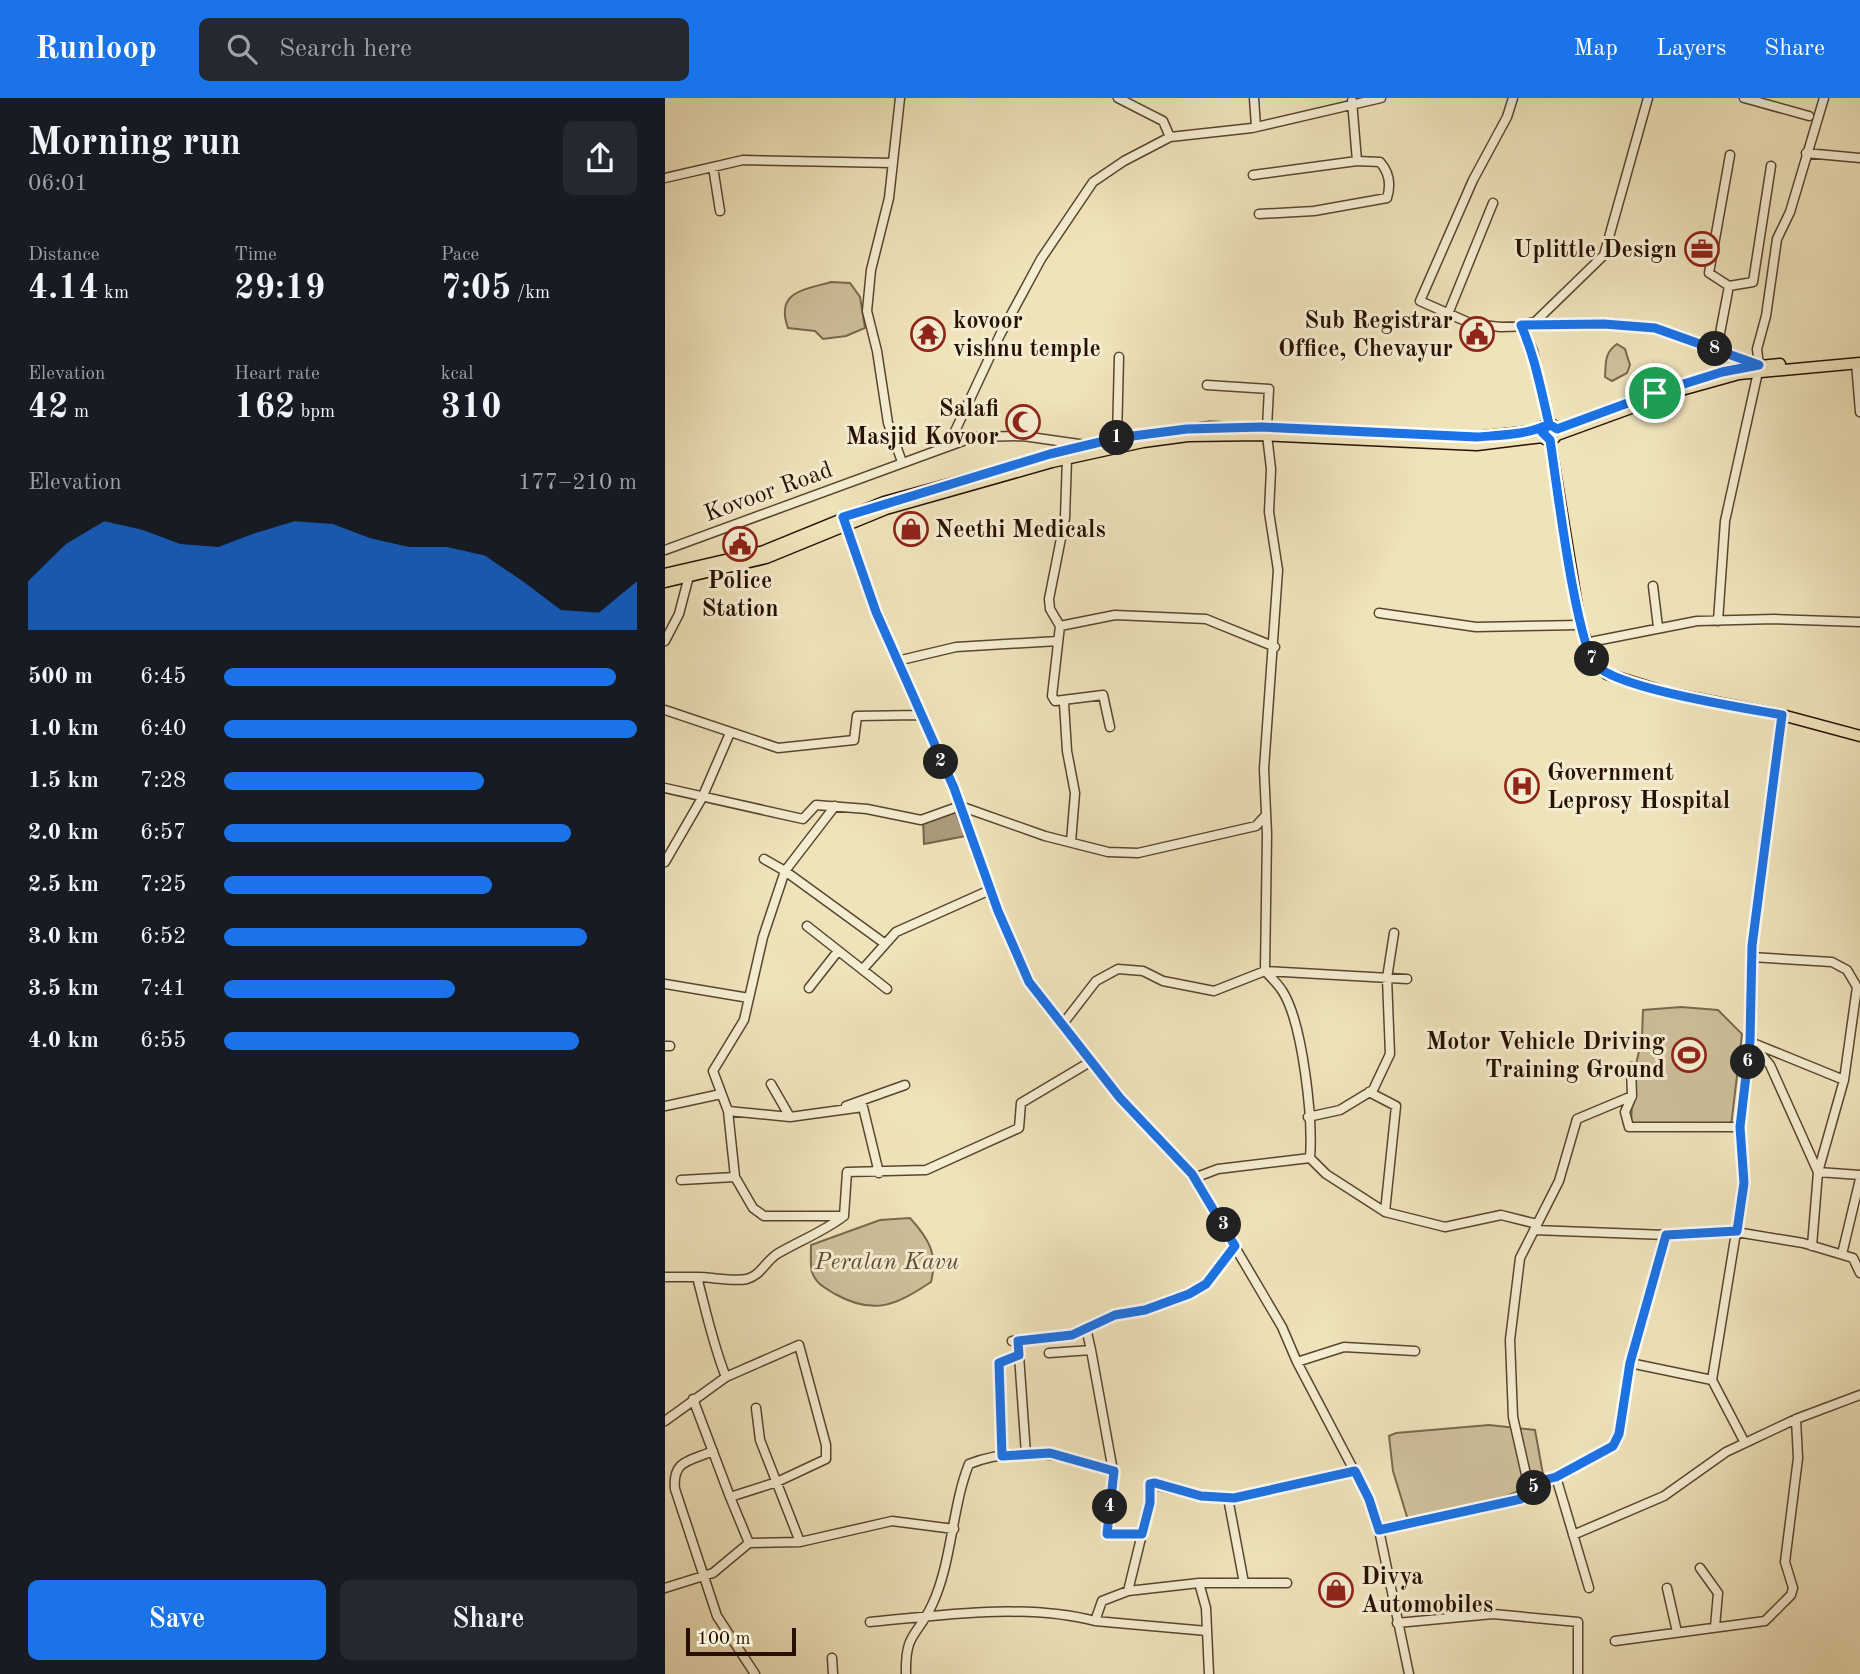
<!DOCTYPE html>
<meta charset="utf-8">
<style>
:root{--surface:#171b24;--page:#242831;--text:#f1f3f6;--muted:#9ea1a6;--accent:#1a73e8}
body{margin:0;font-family:"Old Standard TT",serif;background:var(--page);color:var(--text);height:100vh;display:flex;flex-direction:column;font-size:26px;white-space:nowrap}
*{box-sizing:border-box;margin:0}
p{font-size:23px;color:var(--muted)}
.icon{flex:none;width:38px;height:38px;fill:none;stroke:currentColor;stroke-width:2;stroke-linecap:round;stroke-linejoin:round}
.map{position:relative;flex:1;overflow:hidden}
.details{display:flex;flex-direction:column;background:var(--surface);width:665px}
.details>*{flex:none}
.scale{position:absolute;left:21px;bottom:18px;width:110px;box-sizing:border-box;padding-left:7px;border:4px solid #271000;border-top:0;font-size:19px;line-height:24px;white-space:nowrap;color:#271000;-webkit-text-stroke:5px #f5edd2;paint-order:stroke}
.pin{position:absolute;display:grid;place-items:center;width:60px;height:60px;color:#fff;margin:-30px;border:4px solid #fff;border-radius:50%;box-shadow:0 2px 7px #0007}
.km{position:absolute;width:35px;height:35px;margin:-18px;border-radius:50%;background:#222;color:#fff;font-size:19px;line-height:35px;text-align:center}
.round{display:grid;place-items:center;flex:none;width:74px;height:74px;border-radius:10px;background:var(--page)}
.headline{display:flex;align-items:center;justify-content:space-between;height:119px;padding:0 28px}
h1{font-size:38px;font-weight:600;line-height:52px}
.metrics{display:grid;grid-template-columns:repeat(3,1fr);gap:10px;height:119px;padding:7px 28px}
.metrics div{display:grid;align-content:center}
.metrics b{font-size:35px;font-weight:600}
.metrics small{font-size:19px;font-weight:400}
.metrics p{font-size:19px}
.chart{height:196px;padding:14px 28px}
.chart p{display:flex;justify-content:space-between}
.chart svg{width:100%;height:126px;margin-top:7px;fill:var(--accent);opacity:.7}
.action{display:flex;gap:14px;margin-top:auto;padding:14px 28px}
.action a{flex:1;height:80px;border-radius:10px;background:var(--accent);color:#fff;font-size:28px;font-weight:600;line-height:80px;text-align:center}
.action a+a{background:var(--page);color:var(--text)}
ul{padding:0 28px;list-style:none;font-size:23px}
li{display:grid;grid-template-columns:112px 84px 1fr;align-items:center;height:52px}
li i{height:18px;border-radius:9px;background:var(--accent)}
header{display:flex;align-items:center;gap:42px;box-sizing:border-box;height:98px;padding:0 35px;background:var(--accent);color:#fff}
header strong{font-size:33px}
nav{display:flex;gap:38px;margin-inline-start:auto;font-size:24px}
.search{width:490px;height:63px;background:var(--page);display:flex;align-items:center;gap:18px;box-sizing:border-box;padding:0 24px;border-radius:10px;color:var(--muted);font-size:26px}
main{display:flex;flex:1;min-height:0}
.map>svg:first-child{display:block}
.green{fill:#cdbf9a;stroke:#7a684d;stroke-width:2}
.water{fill:#ab9b7b;stroke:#76634a;stroke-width:2}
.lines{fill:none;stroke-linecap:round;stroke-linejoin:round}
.minor-casing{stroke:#59452e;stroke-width:11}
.major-casing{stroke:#271000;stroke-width:13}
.minor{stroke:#f5edd2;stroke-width:8}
.major{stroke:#efe3ba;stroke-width:10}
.route-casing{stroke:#fff;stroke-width:14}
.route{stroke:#1a73e8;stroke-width:9}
.labels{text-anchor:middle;stroke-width:6;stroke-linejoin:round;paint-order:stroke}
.poi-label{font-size:24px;font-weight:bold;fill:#271000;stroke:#f5edd2;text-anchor:end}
.street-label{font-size:24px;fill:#271000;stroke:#f5edd2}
.park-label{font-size:24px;font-style:italic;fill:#614d36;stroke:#f5edd2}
</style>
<header>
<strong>Runloop</strong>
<div class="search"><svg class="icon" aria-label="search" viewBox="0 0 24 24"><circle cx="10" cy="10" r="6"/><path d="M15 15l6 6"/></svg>Search here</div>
<nav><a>Map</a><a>Layers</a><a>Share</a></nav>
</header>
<main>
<section class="details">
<div class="headline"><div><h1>Morning run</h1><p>06:01</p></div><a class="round"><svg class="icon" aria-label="share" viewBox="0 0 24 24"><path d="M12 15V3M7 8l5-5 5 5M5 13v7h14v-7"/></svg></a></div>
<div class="metrics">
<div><p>Distance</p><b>4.14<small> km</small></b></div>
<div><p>Time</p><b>29:19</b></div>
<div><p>Pace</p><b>7:05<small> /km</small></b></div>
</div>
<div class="metrics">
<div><p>Elevation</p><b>42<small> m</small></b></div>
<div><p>Heart rate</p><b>162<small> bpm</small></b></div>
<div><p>kcal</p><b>310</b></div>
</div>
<div class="chart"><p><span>Elevation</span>177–210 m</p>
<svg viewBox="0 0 160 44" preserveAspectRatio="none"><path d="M0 44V27L10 14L20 6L30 9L40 14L50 15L60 10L70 6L80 7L90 12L100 15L110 15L120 18L130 27L140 37L150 38L160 27V44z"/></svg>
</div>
<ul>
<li><b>500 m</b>6:45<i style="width:95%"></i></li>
<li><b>1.0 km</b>6:40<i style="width:100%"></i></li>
<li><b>1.5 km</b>7:28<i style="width:63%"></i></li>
<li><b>2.0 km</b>6:57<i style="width:84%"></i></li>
<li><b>2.5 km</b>7:25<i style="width:65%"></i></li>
<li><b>3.0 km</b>6:52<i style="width:88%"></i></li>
<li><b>3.5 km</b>7:41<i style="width:56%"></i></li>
<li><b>4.0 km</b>6:55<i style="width:86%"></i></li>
</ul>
<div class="action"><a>Save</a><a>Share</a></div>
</section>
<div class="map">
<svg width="1195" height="1576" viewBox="0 0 1195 1576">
<rect width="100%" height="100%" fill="#efe3ba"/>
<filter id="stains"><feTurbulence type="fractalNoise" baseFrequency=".00286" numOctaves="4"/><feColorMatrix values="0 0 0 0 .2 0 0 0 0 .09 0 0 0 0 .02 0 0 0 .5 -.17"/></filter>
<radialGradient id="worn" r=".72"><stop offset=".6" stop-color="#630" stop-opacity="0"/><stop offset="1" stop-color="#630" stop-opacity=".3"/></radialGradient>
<!-- green -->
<path class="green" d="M166,184L185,185L195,199L200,230L181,238L158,241L150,233L123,230C110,194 138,192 166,184Z
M952,246L960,251L965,267L962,275L947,283L940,279C941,265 939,255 952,246Z
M1016,909L1053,912L1077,936L1066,1028H966L968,980L977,940L978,912Z
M245,1120C264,1141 273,1156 266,1184C231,1207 210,1218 170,1196C160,1190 151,1186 147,1174C145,1166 146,1155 146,1147L215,1122Z
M824,1327L870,1332L879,1382L842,1398L743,1422L728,1373L724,1338L731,1335Z"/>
<!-- water -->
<path class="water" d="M288,709L301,738L259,746L258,721Z"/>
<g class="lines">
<!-- minor casing -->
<g class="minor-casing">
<path id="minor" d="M235,0L224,100L206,172L202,213L212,253L223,325L237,364
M453,0L498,23L505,39
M589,0L591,29
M848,0L842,19L808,82L755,203L807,226L836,229L939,226L990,230L1094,267L1092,251L1101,218L1112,141L1125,114L1159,0
M1079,0L1144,18
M1141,55L1195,60
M48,69L55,113
M588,77L692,63
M0,80L78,62L228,65
M594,116L649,113L722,100C726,87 724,74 715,64L692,63L687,3
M1064,188L1088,184L1106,68
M783,216L828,105
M1052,251L1064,188L1044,175L1065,57
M1191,265L1195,314
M542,287L604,291L602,329
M883,326L868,253L856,227L870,224L939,157L983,0
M602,337L606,371L604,414L613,472L599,671L602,736L600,873L742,881
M452,340L454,259
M284,346L335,237L376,161L428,84L459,63L505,39L587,30L716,0
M402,360L400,420L384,501L385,511L395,528L387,598L390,603L438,597L445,629
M180,424L211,514L289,690L333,813L364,884L455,1000L527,1076L617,1229L632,1264L704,1401L714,1432L744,1576
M0,452L309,339L358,338L421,347
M988,488L993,529
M714,515L811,529L915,527
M1053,523L1060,423L1093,274
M395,528L450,517L541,521L610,549
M0,543L14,516L24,478
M920,545L1032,523L1109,521L1195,524
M232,563L291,549L393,543
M399,605L402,653L410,695L406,744
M0,612L113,650L189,642L192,618L254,617
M0,690L138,721L151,707L202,711L256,722L295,708L380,738L443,754L473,755L591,728L601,717
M170,708L120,773L98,839L79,922L48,973L63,1013L70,1079L88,1110L99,1118H179
M99,761L120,773L219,845
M0,764L37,700L65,635
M142,828L222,891
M1086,859L1167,864L1182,872L1192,889L1179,982L1153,1074L1195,1077
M198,871L231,834L325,792
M0,886L84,900
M144,890L173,853
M397,927L431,883L453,871L478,873L498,883L549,893L600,873C606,879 613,886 618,894C638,927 648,1021 645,1060L661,1076L720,1114L780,1129L836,1117L872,1126
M1085,943L1105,967L1153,1074L1147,1148
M1088,945L1179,982
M0,948H5
M966,969L967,998L960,1014L964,1029H1075
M106,986L125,1019L198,1009L214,1075
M704,994L731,1008L720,1114
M0,1008L56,996
M181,1008L240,987
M63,1013L125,1019
M643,1019L675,1012L708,992L725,956L722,880L729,835
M529,1080L553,1071L645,1060
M16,1082L70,1079
M869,1132L1001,1137L1071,1134L1138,1145L1188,1160L1195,1175
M1177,1156L1195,1081
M0,1179H32C41,1213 48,1247 61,1279L0,1323
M32,1179C47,1179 68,1184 82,1181C96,1177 100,1164 112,1156C134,1143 158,1134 179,1118L182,1074L261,1072L354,1030L356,1005L425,964
M347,1243L407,1236L450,1217L480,1212L524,1196L541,1186L570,1148
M353,1243L361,1356
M426,1252L448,1373L441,1436H477L485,1405V1386L536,1398L569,1400L690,1373
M384,1255L426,1252L421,1230
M632,1264L679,1249L750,1253
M965,1265L1047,1282L1079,1085L1075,1029L1085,943L1087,848L1117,617
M61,1279L134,1247L161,1347V1361L112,1384L65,1399L84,1445
M1047,1282L1080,1345
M28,1301L65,1399
M91,1310L95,1342L135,1444
M48,1353C25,1363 7,1362 10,1391L52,1518L90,1576
M337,1358L334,1265L354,1257
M891,1379L948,1348L954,1336L965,1265L1001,1137
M865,1394L848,1319L845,1242L855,1160L894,1083L912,1021L967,998
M563,1400L579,1485
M714,1432L856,1401L879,1382L891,1379L924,1490
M908,1437L999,1398L1061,1354L1131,1321L1195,1297
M1035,1470L1053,1495L1050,1529
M534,1485H622
M0,1490L48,1475L84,1445L135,1444L227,1423L289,1431
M1002,1490L1012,1534
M463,1493L477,1436
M430,1523L542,1533
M205,1524C276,1517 361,1505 430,1523L437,1503L463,1493L534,1485L541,1510L544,1576
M732,1525L828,1516L913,1524V1576
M950,1543L1100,1523L1126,1497L1128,1490L1120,1464L1133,1360L1131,1321
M167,1560L168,1576
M241,1576C240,1534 252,1539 267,1507C287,1465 287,1408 304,1366C353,1347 401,1357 448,1373"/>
</g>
<!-- major casing -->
<g class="major-casing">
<path id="major" d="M1075,270L1115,266
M876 334a8 8 0 1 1 16 0a8 8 0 1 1-16 0Z
M892,337L1013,293L1074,276L1195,265
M885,342L915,527L930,566L942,576L1003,595L1117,617L1195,638
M0,476L99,453L219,404L452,340L545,329L812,339L877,332
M0,484L101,460L221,411L387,364L478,344L523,338L597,337L812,347L878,339"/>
</g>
<!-- minor -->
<use href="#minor" class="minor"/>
<!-- major -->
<use href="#major" class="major"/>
</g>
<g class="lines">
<!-- route casing -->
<g class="route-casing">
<path id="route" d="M990,295L892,331L884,326C863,337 836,337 812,339L597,329L522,331L452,340L385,356L178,419L211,514L289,690L333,813L364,884L455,1000L527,1076L570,1148L541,1186L524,1196L480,1212L450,1217L407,1237L353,1243L354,1257L334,1265L337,1358L385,1355L449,1373L442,1436H477L485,1405V1386L490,1385L536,1398L569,1400L690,1373L704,1401L714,1432L856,1401L879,1382L891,1379L948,1348L954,1336L965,1265L1001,1137L1072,1133L1079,1085L1075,1029L1085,943L1087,848L1117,617C1080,610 953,591 931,567C911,547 891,380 885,342L877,334L884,326C876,292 870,259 856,227L939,226L990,230L1094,267L1057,274L990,295"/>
</g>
<!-- route -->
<use href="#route" class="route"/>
</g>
<!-- icons -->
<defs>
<g id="office-ring" transform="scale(1.75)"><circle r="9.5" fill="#f5edd2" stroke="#8f2418" stroke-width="1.5"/><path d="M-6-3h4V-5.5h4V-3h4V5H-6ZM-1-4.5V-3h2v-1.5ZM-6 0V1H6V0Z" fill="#8f2418"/></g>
<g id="temple-ring" transform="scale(1.75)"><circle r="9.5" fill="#f5edd2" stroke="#8f2418" stroke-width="1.5"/><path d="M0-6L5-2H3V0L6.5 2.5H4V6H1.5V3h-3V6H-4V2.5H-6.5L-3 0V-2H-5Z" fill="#8f2418"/></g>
<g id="civic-ring" transform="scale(1.75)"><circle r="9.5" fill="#f5edd2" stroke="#8f2418" stroke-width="1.5"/><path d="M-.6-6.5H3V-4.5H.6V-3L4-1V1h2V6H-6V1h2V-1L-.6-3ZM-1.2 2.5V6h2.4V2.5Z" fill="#8f2418"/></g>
<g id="mosque-ring" transform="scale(1.75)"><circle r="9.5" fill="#f5edd2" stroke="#8f2418" stroke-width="1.5"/><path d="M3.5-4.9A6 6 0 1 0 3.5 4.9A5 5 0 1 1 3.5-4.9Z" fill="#8f2418"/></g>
<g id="shop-ring" transform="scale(1.75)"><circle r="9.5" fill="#f5edd2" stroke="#8f2418" stroke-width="1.5"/><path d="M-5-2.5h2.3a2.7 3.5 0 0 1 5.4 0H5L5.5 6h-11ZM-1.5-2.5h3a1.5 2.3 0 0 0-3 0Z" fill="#8f2418"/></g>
<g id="hospital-ring" transform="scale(1.75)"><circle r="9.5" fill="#f5edd2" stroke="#8f2418" stroke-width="1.5"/><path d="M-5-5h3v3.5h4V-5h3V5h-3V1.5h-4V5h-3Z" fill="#8f2418"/></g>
<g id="stadium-ring" transform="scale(1.75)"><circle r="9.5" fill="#f5edd2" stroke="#8f2418" stroke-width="1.5"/><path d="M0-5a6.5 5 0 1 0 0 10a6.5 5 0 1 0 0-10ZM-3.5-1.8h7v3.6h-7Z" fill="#8f2418"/></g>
</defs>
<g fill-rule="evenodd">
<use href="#office-ring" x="1037" y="151"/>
<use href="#temple-ring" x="263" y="236"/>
<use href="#civic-ring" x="812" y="236"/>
<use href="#mosque-ring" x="358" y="324"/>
<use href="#shop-ring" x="246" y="431"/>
<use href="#civic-ring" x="75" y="446"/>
<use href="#hospital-ring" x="857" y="688"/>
<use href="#stadium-ring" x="1024" y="957"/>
<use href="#shop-ring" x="671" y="1492"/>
</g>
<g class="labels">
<!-- poi labels -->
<g class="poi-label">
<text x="1012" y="159">Uplittle Design</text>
<text x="288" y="230" text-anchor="start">kovoor<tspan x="288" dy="28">vishnu temple</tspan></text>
<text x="788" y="230">Sub Registrar<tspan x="788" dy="28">Office, Chevayur</tspan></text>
<text x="334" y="318">Salafi<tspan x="334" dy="28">Masjid Kovoor</tspan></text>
<text x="270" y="439" text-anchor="start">Neethi Medicals</text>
<text x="75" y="490" text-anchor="middle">Police<tspan x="75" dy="28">Station</tspan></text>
<text x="882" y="682" text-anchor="start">Government<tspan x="882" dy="28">Leprosy Hospital</tspan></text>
<text x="1000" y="951">Motor Vehicle Driving<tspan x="1000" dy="28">Training Ground</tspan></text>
<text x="696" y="1486" text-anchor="start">Divya<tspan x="696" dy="28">Automobiles</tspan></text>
</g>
<!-- street labels -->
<g class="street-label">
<text transform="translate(103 393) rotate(-20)" y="8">Kovoor Road</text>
</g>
<!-- park labels -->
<g class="park-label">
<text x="222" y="1171">Peralan Kavu</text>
</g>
</g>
<rect width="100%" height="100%" filter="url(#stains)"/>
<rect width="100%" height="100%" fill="url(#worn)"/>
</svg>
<div class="scale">100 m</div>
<div class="pin" style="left:990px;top:295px;background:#1e9e55"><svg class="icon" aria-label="arrive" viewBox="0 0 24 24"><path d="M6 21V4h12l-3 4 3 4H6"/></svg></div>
<b class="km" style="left:452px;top:340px">1</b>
<b class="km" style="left:276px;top:664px">2</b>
<b class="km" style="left:559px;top:1127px">3</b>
<b class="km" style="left:445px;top:1409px">4</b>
<b class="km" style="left:869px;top:1390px">5</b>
<b class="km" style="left:1083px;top:964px">6</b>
<b class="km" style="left:927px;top:561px">7</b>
<b class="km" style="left:1050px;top:251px">8</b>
</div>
</main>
